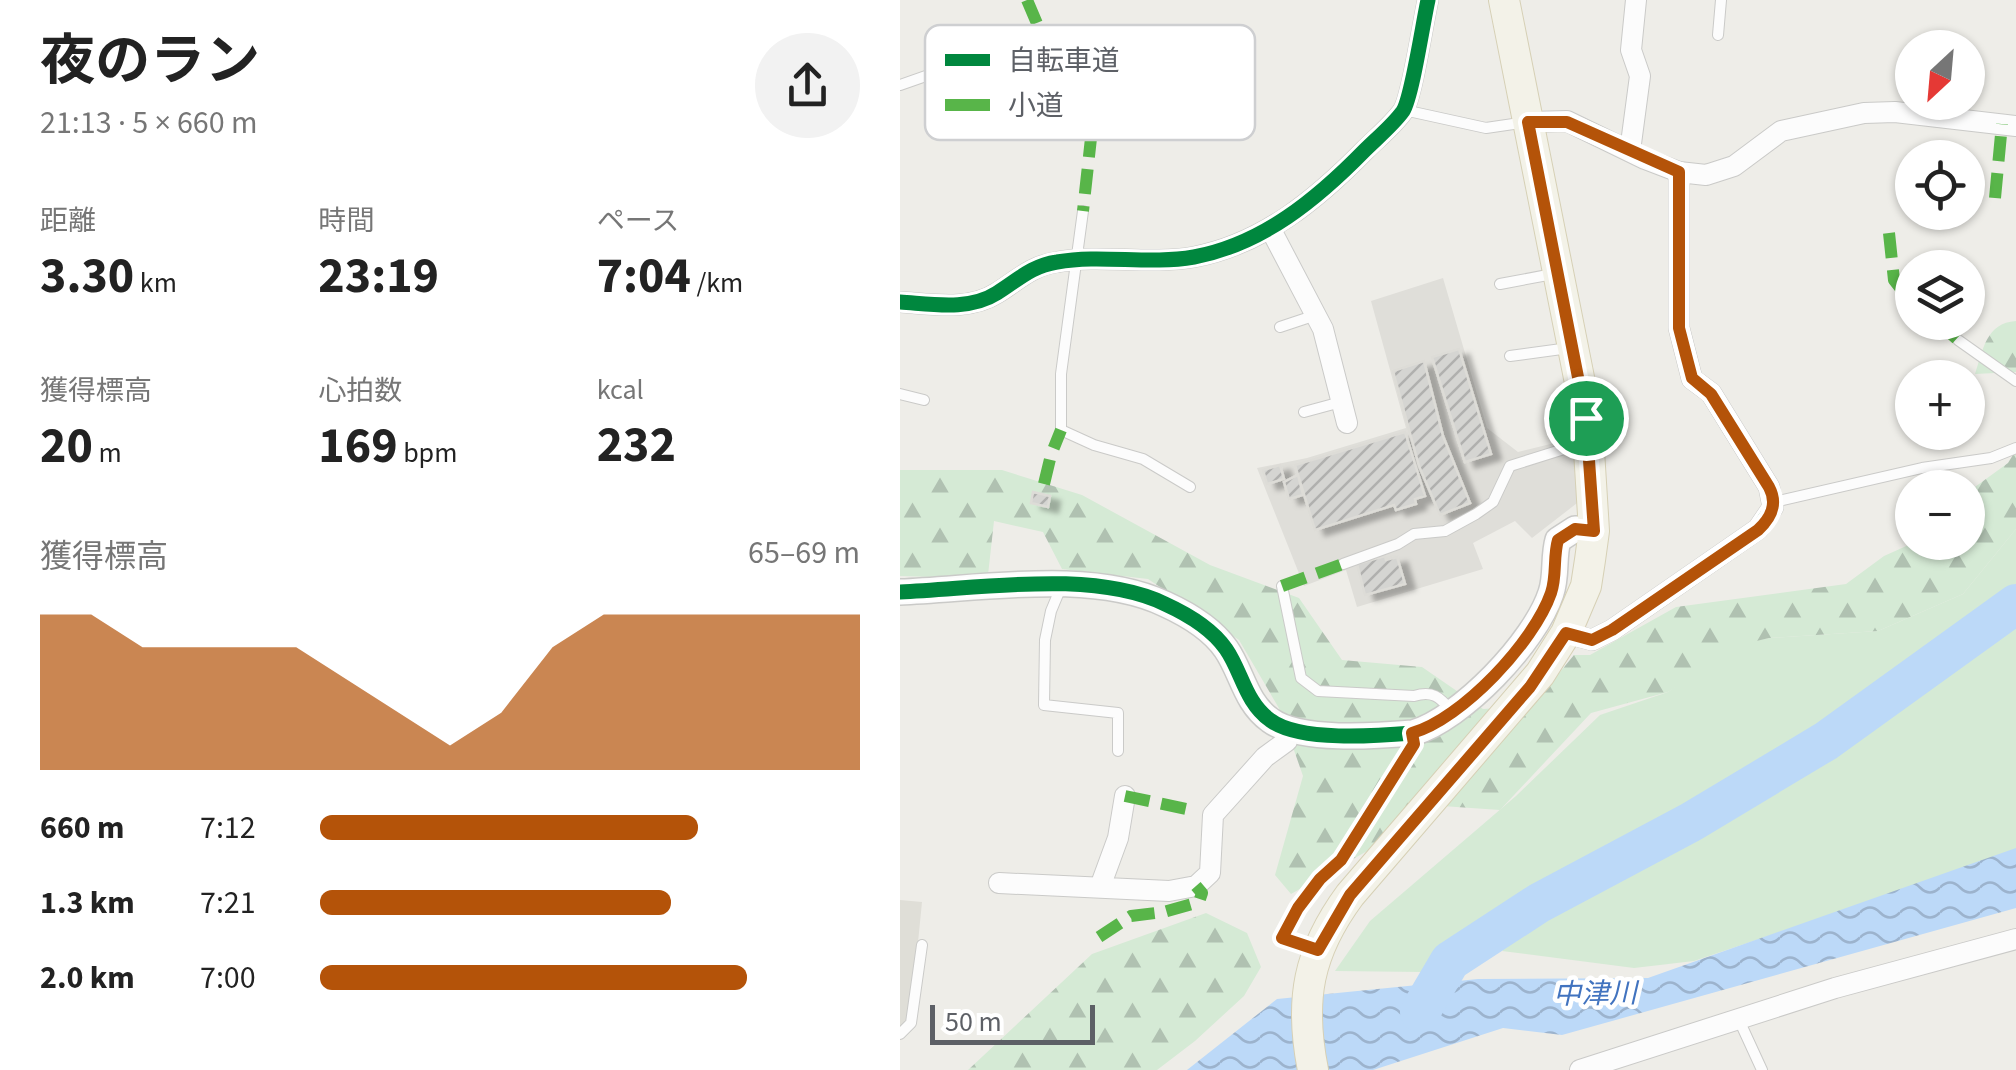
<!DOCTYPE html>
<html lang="ja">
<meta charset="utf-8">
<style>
:root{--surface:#fff;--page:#f2f2f2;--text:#222;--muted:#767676;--accent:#b45309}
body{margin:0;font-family:"Source Sans 3","Noto Sans JP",sans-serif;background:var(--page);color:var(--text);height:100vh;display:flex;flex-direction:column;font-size:38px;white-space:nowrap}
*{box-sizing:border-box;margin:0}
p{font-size:32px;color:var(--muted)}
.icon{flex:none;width:55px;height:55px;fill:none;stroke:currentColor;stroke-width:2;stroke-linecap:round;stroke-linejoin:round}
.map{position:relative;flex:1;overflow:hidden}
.drawer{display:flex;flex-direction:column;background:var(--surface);width:900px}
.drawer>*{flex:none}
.needle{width:65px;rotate:206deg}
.controls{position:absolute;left:995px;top:30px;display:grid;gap:20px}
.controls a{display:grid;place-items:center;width:90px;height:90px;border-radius:50%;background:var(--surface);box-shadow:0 2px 8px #0004;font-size:50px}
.scale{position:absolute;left:30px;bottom:25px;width:165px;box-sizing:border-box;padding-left:10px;border:5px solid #5d6066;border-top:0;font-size:28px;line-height:35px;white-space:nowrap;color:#5d6066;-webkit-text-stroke:8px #fff;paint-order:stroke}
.pin{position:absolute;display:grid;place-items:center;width:85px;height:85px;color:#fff;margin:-42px;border:5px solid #fff;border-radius:50%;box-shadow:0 2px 10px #0007}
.round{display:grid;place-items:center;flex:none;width:105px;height:105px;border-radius:52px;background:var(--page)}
.summary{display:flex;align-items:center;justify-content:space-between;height:170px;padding:0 40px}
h1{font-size:55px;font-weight:700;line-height:75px}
.figures{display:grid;grid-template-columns:repeat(3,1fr);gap:15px;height:170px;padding:10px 40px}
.figures div{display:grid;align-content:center}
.figures b{font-size:50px;font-weight:700}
.figures small{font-size:28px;font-weight:400}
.figures p{font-size:28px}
.chart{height:280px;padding:20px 40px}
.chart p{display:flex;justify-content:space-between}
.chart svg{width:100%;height:180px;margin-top:10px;fill:var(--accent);opacity:.7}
ul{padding:0 40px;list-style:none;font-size:32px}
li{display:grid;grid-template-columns:160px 120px 1fr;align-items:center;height:75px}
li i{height:25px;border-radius:12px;background:var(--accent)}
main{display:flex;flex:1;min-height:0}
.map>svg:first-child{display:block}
.industrial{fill:#dfded9}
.education{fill:#dfded7}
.green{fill:#d5ead5}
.forest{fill:url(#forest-firs)}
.water{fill:url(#water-waves)}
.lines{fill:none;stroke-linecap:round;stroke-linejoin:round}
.river{stroke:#bcd9f8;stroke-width:40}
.building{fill:url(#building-hatch);stroke:#dddcd7;stroke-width:2.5;filter:url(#shadow)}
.service-casing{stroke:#cacac8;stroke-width:12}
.minor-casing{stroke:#cacac8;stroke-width:22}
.tertiary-casing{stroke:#cacac8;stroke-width:28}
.primary-casing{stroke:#d6d0b5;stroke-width:32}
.path{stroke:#cccfcd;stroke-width:4;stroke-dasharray:10 5;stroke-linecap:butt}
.service{stroke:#fcfcfc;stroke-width:10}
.minor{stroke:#fcfcfc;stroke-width:20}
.tertiary{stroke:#fcfcfc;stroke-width:25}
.primary{stroke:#f3f2e8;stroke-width:30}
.quiet{stroke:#58b549;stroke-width:12;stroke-dasharray:25 12;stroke-linecap:butt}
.cycleway-casing{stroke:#fff;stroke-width:21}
.cycleway{stroke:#00873e;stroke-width:15}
.route-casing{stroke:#fff;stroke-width:20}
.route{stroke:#b45309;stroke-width:12}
.labels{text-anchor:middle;stroke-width:9;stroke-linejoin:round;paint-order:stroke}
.water-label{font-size:28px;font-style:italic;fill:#4173bf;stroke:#fff}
.key{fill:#fff;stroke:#cecfd1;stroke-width:2.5}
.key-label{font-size:28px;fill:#5d6066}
</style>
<main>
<section class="drawer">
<div class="summary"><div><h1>夜のラン</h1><p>21:13 · 5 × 660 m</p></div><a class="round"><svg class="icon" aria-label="share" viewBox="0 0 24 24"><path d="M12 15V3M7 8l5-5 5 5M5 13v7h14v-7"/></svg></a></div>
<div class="figures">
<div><p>距離</p><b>3.30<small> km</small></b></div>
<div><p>時間</p><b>23:19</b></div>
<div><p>ペース</p><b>7:04<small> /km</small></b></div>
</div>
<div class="figures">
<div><p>獲得標高</p><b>20<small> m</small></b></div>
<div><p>心拍数</p><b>169<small> bpm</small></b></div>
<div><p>kcal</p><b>232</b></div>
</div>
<div class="chart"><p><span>獲得標高</span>65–69 m</p>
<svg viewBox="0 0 160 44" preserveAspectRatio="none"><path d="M0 44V6L10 6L20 14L30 14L40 14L50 14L60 22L70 30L80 38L90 30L100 14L110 6L120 6L130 6L140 6L150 6L160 6V44z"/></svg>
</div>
<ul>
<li><b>660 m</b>7:12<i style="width:70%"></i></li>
<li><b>1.3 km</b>7:21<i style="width:65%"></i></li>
<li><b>2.0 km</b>7:00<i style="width:79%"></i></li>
</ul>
</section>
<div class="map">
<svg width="1116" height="1070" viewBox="0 0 1116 1070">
<defs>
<pattern id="forest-firs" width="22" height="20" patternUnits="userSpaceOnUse" patternTransform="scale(2.5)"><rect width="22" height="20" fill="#d5ead5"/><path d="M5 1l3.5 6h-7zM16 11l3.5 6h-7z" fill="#b0c1b1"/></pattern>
<pattern id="water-waves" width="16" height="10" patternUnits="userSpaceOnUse" patternTransform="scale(2.5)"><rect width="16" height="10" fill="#bcd9f8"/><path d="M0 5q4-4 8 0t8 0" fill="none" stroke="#9cb3cd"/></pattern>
<pattern id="building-hatch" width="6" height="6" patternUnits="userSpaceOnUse" patternTransform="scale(2.5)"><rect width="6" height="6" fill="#d5d5d2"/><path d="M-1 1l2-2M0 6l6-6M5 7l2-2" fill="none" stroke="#b0b0ae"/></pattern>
<filter id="shadow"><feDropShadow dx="10" dy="5.5" stdDeviation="2.5" flood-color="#0004"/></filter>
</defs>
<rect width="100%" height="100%" fill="#eeede8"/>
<!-- industrial -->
<path class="industrial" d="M543,278L587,428L618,452L679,437L681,500L632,538L615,521L573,543L583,569L457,607L446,570L404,586L357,468L407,458L506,428L471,301Z"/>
<!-- education -->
<path class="education" d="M0,900L22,902L11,1013L0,1030Z"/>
<!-- green -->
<path class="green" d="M1116,529V593L948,716L821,796L649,888L522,972L435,971L470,921L616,796L700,715L768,692L810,661L844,643L869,638L978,631L1063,594Z
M1116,627V852L794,961L734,968L602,951L658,905L720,870L834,819L938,755Z"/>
<!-- forest -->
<path class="forest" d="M1116,321V372L1075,374C1083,350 1086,323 1116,321Z
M1116,450V529L1063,594L978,631L869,638L844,644L768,692L691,713L600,810L513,804L469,850L391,894L375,875L403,776L380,710L339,640L248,579L162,569L143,532L94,521L88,575L67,578L0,576V470H102L182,495L310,565L399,598L442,660L522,667L583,709L632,706L674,655H690L776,607L946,584L984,556L1013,543L1068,542V492L1108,463Z
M306,913L347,933L361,967L344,996L295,1041L257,1070H68L192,954Z"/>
<!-- water -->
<path class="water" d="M1116,848V908L662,1035L603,1028L473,1070H287L377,999L578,979L748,978Z"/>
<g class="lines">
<!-- river -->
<path class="river" d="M520,1012L550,961L639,903L791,822L926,741L1116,604"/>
</g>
<!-- building -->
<path class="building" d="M559,349L591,454L565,462L532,357Z
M524,361L543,436L570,503L540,515L519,466L493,371Z
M505,432L525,496L515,499L516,504L496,510L494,505L415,530L395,465Z
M380,465L384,479L367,484L363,470Z
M398,475L403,495L389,499L384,482Z
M133,492L150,496L148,507L131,503Z
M485,556L486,560L497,557L505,584L465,595L457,564Z"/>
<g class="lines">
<!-- service casing -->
<g class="service-casing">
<path id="service" d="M818,35L821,0
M0,85L60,64
M504,110L586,128L627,122
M183,211L161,374V430L194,445L243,459L290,487
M600,284L653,274
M380,327L416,315
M1058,340L1116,381
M610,356L669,348
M0,394L24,400
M404,412L441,402
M874,502L1022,468L1091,458L1116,448
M443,564L498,544L514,534L545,531L576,514L593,502L610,466L664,449L680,427
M382,586L401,678L418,691L514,696C534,690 540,698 553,712
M161,587L151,611L145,640L144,705L218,713V751
M839,1020L862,1070
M0,1034L11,1023L22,945"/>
</g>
<!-- minor casing -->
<g class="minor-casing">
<path id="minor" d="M628,122L667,121L745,159L779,172L806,175L834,166L881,131L964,113L995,112L1116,126
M730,151L740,76L731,50L736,0
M370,228L423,329L447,423
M0,302C32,304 69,311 97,293C118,280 131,266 157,262C202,254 248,265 294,257C363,244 417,199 465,150C477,138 493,125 503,111C512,97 523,22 528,0
M666,633L692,640L712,630L858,529L873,507L869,487L811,393L792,379L779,328V172
M99,883L269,891L296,886L310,873L313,815L365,757L387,741L389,729
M200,887L218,838L225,796
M680,1070L935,988L1116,939"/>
</g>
<!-- tertiary casing -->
<g class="tertiary-casing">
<path id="tertiary" d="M0,592C80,589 192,569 265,604C287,614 312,629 326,649C342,672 345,702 370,720C399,742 476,736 513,733C561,719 635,642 651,593C657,576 653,557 658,540L675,529L694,531"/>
</g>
<!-- primary casing -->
<g class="primary-casing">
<path id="primary" d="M413,1070C399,1000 408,952 450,895L640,674L666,633L686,586L690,560L694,531L687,418L604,0"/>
</g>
<!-- path -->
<path class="path" d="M394,942L382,938L398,908L420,879L441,860L504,758"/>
<!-- service -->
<use href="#service" class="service"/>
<!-- minor -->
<use href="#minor" class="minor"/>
<!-- tertiary -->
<use href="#tertiary" class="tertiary"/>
<!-- primary -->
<use href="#primary" class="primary"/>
<!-- quiet -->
<path class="quiet" d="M127,0L150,54L192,129L183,211
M60,64L116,49L150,54
M1095,198L1102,124
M989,233L994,280L1012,303
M1038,322L1058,340
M144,484L151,455L161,430
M382,586L443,564
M225,796L296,811
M199,937L231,916L264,912L299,902L302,893L296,886"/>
<!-- cycleway casing -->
<g class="cycleway-casing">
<path id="cycleway" d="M0,302C32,304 69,311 97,293C118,280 131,266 157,262C202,254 248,265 294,257C363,244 417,199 465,150C477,138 493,125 503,111C512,97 523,22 528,0
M0,592C80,589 192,569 265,604C287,614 312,629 326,649C342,672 345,702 370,720C399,742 476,736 513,733C561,719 635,642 651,593C657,576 653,557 658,540L675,529L694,531
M666,633L692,640L712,630L858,529L873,507L869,487L811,393L792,379L779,328V172"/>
</g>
<!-- cycleway -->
<use href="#cycleway" class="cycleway"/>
</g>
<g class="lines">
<!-- route casing -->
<g class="route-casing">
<path id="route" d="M628,122H667L779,172V328L792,378L811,394L869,487C878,504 871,518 858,530L712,630L692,640L666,633L630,687L450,895L418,950L382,938L398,908L420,879L441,860L514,744L512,733C562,719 634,642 651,593C657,576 653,557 658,540L675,529L694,531L686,418Z"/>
</g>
<!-- route -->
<use href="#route" class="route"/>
</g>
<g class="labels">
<!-- water labels -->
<g class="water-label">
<text transform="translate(695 993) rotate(-1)" y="10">中津川</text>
</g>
</g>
<!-- legend -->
<rect x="25" y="25" width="330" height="115" rx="15" class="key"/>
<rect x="45" y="54" width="45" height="12" fill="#00873e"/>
<rect x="45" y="99" width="45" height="12" fill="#58b549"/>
<g class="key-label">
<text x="108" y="70">自転車道</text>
<text x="108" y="115">小道</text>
</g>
</svg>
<div class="controls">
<a><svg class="needle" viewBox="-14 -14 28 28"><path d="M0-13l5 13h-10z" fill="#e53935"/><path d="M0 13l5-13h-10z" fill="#767676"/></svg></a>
<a><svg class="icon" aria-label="locate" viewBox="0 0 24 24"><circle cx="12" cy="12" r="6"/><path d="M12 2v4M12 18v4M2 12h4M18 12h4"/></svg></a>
<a><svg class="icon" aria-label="layers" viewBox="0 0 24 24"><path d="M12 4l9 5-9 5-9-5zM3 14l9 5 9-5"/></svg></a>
<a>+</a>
<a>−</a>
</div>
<div class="scale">50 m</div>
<div class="pin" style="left:686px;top:418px;background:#1e9e55"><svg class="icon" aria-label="arrive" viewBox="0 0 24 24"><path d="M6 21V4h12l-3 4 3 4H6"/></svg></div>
</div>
</main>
